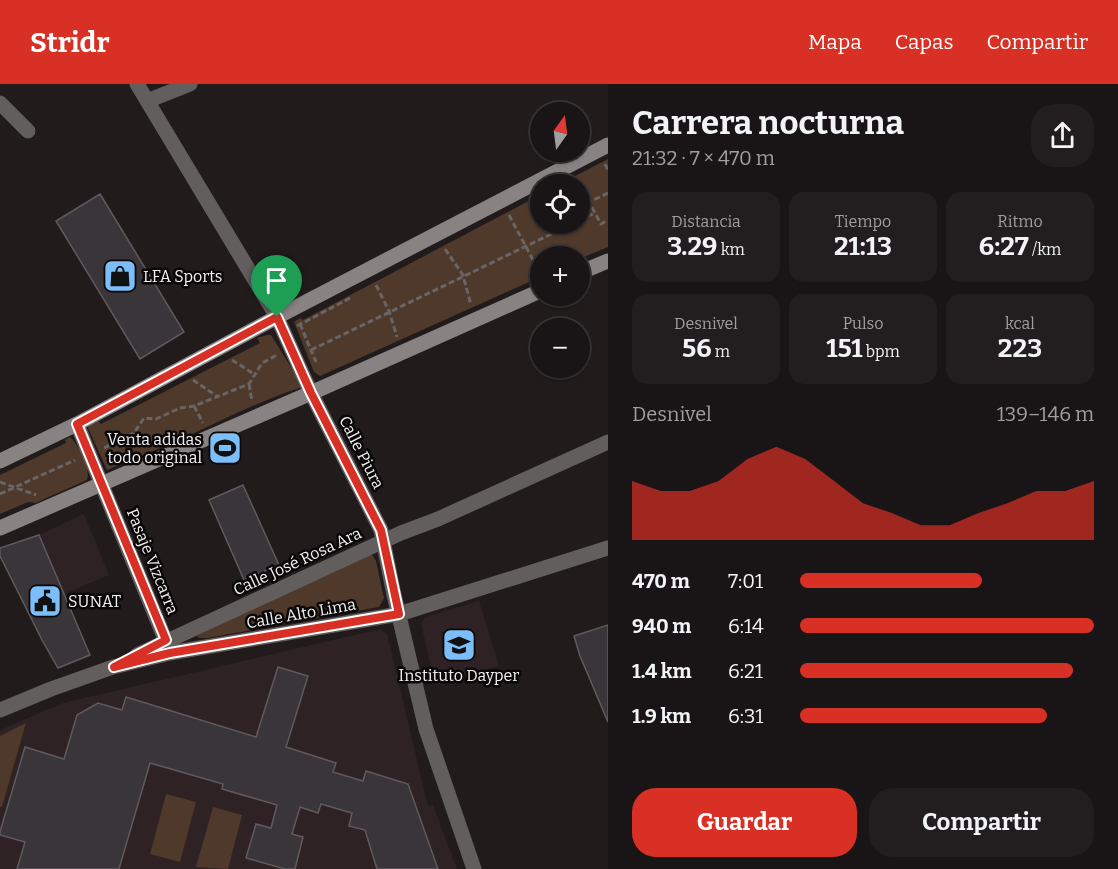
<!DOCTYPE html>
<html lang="es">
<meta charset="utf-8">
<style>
:root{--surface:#191415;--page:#221d1e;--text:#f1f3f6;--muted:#9f9ea0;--line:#373334;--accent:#d93025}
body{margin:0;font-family:Bitter,serif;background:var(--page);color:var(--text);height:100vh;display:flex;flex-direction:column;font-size:22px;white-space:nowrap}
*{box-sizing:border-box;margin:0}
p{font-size:20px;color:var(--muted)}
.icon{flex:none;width:33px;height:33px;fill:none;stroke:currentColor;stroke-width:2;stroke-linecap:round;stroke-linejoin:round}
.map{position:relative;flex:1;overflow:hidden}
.panel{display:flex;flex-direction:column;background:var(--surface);width:510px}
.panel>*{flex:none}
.needle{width:39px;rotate:14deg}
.fabs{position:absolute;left:530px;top:18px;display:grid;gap:12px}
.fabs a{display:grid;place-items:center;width:60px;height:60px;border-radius:50%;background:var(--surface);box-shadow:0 2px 4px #0004,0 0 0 2px var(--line);font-size:30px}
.pin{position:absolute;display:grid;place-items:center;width:51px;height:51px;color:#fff;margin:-62px -26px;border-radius:50% 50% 50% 0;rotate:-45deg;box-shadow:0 0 6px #0007}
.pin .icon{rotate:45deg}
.round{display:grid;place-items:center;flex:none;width:63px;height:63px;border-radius:24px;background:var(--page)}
.summary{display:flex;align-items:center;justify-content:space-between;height:102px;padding:0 24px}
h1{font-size:33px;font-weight:700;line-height:45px}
.figures{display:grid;grid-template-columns:repeat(3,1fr);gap:9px;height:102px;padding:6px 24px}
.figures div{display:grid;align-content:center;border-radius:15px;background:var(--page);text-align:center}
.figures b{font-size:26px;font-weight:700}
.figures small{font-size:16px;font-weight:400}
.figures p{font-size:16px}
.chart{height:168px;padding:12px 24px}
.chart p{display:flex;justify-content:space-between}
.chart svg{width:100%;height:108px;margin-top:6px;fill:var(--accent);opacity:.7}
.button{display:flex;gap:12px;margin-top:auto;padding:12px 24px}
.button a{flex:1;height:69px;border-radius:24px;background:var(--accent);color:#fff;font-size:24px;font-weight:700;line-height:69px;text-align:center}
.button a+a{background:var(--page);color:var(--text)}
ul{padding:0 24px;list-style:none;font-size:20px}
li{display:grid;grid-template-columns:96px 72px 1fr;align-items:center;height:45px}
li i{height:15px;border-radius:8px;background:var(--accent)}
header{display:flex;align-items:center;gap:36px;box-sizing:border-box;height:84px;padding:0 30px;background:var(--accent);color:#fff}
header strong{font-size:28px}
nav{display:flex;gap:33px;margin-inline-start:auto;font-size:21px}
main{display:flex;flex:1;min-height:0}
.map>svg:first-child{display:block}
.built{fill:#2e2224}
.green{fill:#4f392a}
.building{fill:#3a3538;stroke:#605a5d;stroke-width:1.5}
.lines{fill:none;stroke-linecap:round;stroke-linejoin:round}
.path{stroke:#696465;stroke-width:3;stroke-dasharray:6 3;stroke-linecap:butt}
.street{stroke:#615e5d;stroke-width:15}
.secondary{stroke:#888382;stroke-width:15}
.route-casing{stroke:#fff;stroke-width:12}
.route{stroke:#d93025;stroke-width:8}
.labels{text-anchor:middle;stroke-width:5;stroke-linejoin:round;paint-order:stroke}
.poi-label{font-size:16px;fill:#f5f1f2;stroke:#090707;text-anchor:start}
.street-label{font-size:16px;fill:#f5f1f2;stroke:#090707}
</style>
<header>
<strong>Stridr</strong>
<nav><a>Mapa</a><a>Capas</a><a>Compartir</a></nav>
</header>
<main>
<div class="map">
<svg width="608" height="785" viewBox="0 0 608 785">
<rect width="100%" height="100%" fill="#211b1c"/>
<!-- built -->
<path class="built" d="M84,430L109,491L64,510L39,451Z
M479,517L499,582L435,601L421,539L425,533Z
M380,545L387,550L428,722L433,721L457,785H0V646L63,619Z"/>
<!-- green -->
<path class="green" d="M608,75V163L579,175V172H540V193L320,292L314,288L294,238L300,234L303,236L540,111V140H579V100H560Z
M267,251H271L303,303C264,315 229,333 192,350C164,363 135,374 107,386L88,344L89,341L97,336L101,340L260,259L257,254Z
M70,353C79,361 91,385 87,396L44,415L36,419L28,418L0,430V391L66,359L65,356Z
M367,470L372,471L376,477L384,514L379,523L207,554H200L196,552Z
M26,639L2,723H0V652Z
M166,710L196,718L180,778L150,770Z
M213,723L242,731L228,785L196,783Z"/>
<!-- building -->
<path class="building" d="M100,110L184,248L140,275L56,137Z
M243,401L279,481L244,496L209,416Z
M39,451L90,571L58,584L42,556L0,472V464Z
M608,541V638L580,572L574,552Z
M278,583L308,592L286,663L336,679L333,688L363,697L366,687L408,700L438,785H377L365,746L349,742L352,729L321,720L318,729L300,723L292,750L303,753L295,785H285L246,774L256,740L271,744L277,721L222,705L223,700L150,679L119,785H17L25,758L0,751V748L25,663L64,675L77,631L98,619L122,626L126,613L256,653Z"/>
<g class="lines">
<!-- path -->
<path class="path" d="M605,80L608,86
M608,109L589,118L601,140L608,136
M509,131L540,189
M579,136L595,129
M445,165L463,191L471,221
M376,201L389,227L397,253
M300,240L316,278
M297,242L352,213
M311,266L572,140
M232,276L254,290
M193,296L218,313
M249,300L252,317
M194,322L203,339
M104,364L134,349L144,334L156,335L180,324L194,322L249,300L262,279L277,271
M0,398L36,411
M0,410L75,376"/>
<!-- street -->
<path class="street" d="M137,0L277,233L311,309L381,446L394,511L426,645L474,785
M147,17L190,0
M0,19L28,47
M77,340L169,565
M137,571L401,449L438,435L608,358
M0,626L51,605L113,583L170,569L399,530L608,464"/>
<!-- secondary -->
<path class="secondary" d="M579,189L608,177
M0,377L77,340L277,233L608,61
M0,444L311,309L540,207"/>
</g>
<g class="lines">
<!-- route casing -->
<g class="route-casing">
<path id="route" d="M277,233L311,309L381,446L399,530L170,569L114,583L166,556L77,340Z"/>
</g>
<!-- route -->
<use href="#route" class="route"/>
</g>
<!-- icons -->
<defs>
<g id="shop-square" transform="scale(1.725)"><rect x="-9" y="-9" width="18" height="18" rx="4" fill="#7cbef9" stroke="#090707"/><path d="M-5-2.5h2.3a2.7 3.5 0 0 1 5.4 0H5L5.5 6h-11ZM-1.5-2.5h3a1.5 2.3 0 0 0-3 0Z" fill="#111"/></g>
<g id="stadium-square" transform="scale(1.725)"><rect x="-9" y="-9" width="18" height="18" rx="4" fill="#7cbef9" stroke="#090707"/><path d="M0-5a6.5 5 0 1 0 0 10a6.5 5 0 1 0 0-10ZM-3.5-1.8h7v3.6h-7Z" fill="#111"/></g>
<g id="civic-square" transform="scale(1.725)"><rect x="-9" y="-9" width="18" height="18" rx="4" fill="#7cbef9" stroke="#090707"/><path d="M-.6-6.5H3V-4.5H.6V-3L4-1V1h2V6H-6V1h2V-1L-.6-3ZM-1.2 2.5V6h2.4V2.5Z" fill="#111"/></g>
<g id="university-square" transform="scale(1.725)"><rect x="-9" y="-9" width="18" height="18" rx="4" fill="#7cbef9" stroke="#090707"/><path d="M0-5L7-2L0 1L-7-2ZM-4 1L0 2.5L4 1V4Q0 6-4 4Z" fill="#111"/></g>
</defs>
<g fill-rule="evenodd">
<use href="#shop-square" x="120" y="192"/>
<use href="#stadium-square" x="225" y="364"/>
<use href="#civic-square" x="45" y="517"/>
<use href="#university-square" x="459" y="561"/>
</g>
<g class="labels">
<!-- poi labels -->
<g class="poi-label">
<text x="143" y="198">LFA Sports</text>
<text x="202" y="361" text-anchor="end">Venta adidas<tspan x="202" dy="18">todo original</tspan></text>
<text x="68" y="523">SUNAT</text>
<text x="459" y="597" text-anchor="middle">Instituto Dayper</text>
</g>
<!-- street labels -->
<g class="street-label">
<text transform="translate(362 368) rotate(63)" y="6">Calle Piura</text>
<text transform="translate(153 477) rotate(68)" y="6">Pasaje Vizcarra</text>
<text transform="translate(297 477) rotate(-25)" y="6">Calle José Rosa Ara</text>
<text transform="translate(301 529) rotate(-10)" y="6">Calle Alto Lima</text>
</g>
</g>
</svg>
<div class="fabs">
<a><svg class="needle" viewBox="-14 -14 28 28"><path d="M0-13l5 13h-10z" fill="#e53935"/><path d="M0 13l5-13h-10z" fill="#9f9ea0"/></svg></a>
<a><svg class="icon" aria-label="locate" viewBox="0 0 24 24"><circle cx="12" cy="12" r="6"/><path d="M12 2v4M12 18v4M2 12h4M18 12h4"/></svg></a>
<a>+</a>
<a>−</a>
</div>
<div class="pin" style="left:277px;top:233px;background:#1e9e55"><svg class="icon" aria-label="arrive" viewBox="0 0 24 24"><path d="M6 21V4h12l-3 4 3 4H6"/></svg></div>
</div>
<section class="panel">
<div class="summary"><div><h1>Carrera nocturna</h1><p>21:32 · 7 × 470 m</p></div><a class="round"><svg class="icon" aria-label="share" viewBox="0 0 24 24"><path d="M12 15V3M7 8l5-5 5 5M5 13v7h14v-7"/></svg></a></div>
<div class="figures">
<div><p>Distancia</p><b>3.29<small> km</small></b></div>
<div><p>Tiempo</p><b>21:13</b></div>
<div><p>Ritmo</p><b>6:27<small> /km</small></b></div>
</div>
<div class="figures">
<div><p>Desnivel</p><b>56<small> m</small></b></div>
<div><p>Pulso</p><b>151<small> bpm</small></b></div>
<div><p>kcal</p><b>223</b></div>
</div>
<div class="chart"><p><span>Desnivel</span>139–146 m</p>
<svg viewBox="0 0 160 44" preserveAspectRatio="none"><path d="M0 44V20L10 24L20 24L30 20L40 11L50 6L60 11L70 20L80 29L90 33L100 38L110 38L120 33L130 29L140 24L150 24L160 20V44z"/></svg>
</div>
<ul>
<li><b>470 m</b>7:01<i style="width:62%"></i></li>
<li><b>940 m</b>6:14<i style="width:100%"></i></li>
<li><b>1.4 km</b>6:21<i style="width:93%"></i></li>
<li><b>1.9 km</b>6:31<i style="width:84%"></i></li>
</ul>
<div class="button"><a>Guardar</a><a>Compartir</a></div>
</section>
</main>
